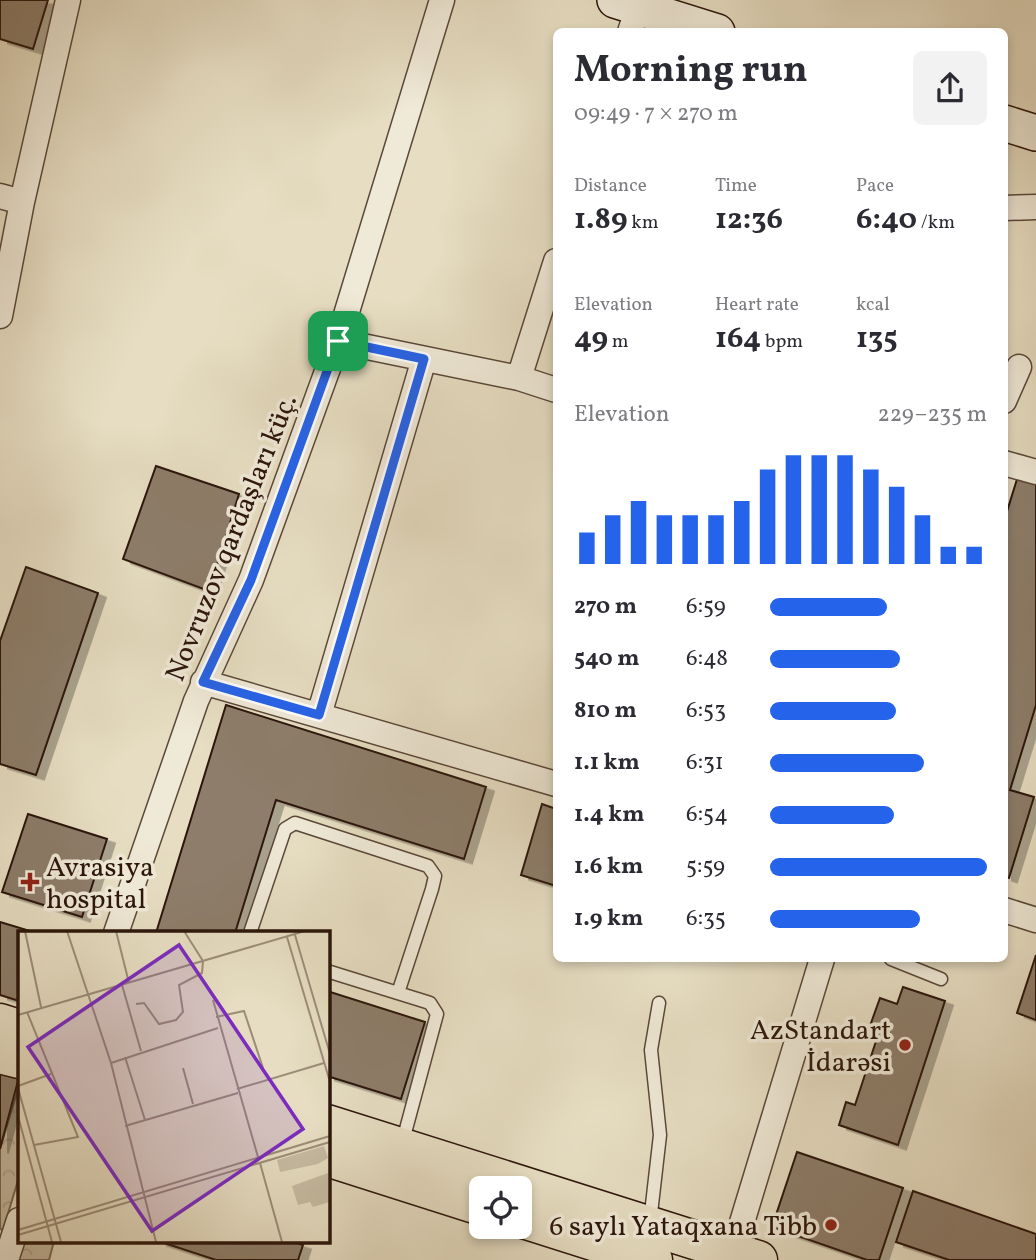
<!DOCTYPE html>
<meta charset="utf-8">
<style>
:root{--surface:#fff;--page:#f2f2f3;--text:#2b2b33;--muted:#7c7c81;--accent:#2563eb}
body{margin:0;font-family:Vollkorn,serif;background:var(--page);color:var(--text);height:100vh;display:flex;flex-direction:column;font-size:26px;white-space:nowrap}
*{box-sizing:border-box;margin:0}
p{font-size:23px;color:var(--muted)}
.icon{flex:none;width:38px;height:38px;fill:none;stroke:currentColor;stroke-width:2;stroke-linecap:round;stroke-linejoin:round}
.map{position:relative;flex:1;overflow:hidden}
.drawer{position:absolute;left:553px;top:28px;width:455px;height:934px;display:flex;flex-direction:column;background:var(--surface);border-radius:10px;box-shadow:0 4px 10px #0003}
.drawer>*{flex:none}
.fabs{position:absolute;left:469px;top:1176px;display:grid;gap:14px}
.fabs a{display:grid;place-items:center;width:63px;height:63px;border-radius:10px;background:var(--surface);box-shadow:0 4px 10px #0003;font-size:35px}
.pin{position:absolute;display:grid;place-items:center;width:60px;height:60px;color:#fff;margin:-30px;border-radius:14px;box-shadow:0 4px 10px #0006}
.round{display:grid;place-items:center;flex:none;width:74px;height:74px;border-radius:10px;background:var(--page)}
.head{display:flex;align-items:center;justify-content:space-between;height:119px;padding:0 21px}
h1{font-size:38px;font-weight:700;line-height:52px}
.metrics{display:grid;grid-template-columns:repeat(3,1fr);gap:10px;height:119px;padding:7px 21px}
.metrics div{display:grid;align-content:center}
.metrics b{font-size:30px;font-weight:700}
.metrics small{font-size:19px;font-weight:400}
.metrics p{font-size:19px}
.chart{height:196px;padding:14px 21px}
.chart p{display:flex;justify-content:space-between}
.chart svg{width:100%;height:126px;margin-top:7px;stroke:var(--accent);stroke-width:6}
ul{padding:0 21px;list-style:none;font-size:23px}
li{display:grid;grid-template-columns:112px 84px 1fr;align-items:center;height:52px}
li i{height:18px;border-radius:9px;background:var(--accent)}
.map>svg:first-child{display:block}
.forest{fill:url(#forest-crowns);stroke:#796857;stroke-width:2}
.building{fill:#8d7d6a;stroke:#2c160b;stroke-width:2;filter:url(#shadow)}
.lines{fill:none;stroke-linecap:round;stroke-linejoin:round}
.service-casing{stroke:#5a4839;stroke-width:15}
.minor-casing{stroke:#5a4839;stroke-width:27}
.secondary-casing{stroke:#2c160b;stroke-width:38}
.primary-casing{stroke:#2c160b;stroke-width:41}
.service{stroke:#efe9d7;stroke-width:12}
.minor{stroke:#efe9d7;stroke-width:24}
.secondary{stroke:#efe9d7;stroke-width:35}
.primary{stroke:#e6ddc2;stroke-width:38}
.route-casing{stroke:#fff;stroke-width:14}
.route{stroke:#2563eb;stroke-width:9}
.poi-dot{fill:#8f2418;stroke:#efe9d7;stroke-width:2.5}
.labels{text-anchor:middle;stroke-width:7;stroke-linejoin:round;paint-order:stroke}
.street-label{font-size:28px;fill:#2c160b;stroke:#efe9d7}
.poi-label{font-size:28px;fill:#2c160b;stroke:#efe9d7;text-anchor:end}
.inset-road{fill:none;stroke:#9c8d79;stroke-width:2}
.view{fill:#7b2cbf;fill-opacity:0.15;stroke:#7b2cbf;stroke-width:3.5}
.inset-edge{fill:none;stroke:#2c160b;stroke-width:3.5}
</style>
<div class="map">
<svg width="1036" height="1260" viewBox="0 0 1036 1260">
<defs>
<pattern id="forest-crowns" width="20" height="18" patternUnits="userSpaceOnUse" patternTransform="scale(1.75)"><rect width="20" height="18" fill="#c6bba3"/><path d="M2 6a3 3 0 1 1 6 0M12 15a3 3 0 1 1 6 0" fill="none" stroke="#aaa08b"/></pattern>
<filter id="shadow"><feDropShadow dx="8" dy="4.5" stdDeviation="0" flood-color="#0004"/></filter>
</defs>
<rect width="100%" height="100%" fill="#e6ddc2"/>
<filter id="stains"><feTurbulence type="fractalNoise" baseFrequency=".00286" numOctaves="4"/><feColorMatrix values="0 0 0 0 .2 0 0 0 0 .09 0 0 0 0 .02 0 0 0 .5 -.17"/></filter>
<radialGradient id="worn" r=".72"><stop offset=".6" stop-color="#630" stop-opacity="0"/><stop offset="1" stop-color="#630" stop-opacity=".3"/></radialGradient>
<!-- forest -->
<path class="forest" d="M19,1086V1177L3,1230L0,1229V1149Z
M22,1241H54L49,1260H16Z"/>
<!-- building -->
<path class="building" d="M0,0H48L33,49L0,39Z
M156,466L239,494L209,591L123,559Z
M1018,476L1036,482V705L1010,790L1034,797L1009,878L1004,876V521Z
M26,567L98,593L36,775L0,764V641Z
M226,705L486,787L464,859L276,800L235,933H156Z
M542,804L556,809V886L521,875Z
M28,814L107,839L82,917L2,892Z
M0,922L27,930L19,933V1001L0,995Z
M1036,955V1020L1017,1013Z
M903,987L945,1001L898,1145L839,1125L846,1102L855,1105L881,1026L871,1023L880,998L897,1004Z
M327,991L425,1022L401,1099L327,1076Z
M0,1071L19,1077L0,1149Z
M797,1152L903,1188L879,1260H867L772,1227Z
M913,1191L1036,1234V1260H949L896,1242Z
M158,1241H290L303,1245L298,1260H216Z"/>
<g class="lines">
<!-- service casing -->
<g class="service-casing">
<path id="service" d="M250,933L285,829L295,823L428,866L435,876L432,889L398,993
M891,959L941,979
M327,971L430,1003L437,1014L402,1144
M650,1222L660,1135L651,1050L659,1003"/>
</g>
<!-- minor casing -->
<g class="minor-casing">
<path id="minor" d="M630,32L638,7
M0,196L22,202
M1004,208L1036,207
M0,316L22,202L68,0
M338,341L519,378L556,390
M519,378L556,261
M1004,401L1019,367
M1004,463L1036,472
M203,682L556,784
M319,715L424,359
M1004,910L1036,920
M116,933L196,701L251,580L338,341L442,0
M733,1252L822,959
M6,1260L19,1220"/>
</g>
<!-- secondary casing -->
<g class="secondary-casing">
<path id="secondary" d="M615,0L717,32
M1004,123L1036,133"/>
</g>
<!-- primary casing -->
<g class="primary-casing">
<path id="primary" d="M0,1023L19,1029
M0,1054L19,1059
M327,1124L758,1260
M327,1157L481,1206
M520,1218L653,1260"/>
</g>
<!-- service -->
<use href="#service" class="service"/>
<!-- minor -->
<use href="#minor" class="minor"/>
<!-- secondary -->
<use href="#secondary" class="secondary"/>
<!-- primary -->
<use href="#primary" class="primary"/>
</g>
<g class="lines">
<!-- route casing -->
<g class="route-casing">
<path id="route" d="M338,341L424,359L319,715L203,682L251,580Z"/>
</g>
<!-- route -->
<use href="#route" class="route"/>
</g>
<!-- markers -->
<g class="poi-dot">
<path d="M26.5 871.5h7v7h7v7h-7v7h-7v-7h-7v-7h7z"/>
<circle cx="905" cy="1045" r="7"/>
<circle cx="831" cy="1225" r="7"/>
</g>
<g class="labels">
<!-- street labels -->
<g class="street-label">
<text transform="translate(230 537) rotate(-68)" y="10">Novruzov qardaşları küç.</text>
</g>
<!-- poi labels -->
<g class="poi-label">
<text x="46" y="876" text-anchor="start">Avrasiya<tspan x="46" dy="32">hospital</tspan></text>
<text x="891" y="1039">AzStandart<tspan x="891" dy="32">İdarəsi</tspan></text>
<text x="817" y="1235">6 saylı Yataqxana Tibb</text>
</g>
</g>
<!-- overview -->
<g transform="translate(18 931)">
<rect width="312" height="312" fill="#e6ddc2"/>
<path d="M306,215L310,227L300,233L262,241L259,229ZM310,242L311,271L295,276L292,271L280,274L274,255Z" fill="#c6bba3"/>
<path class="inset-road" d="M7,0L23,76M49,0L93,132L138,311M98,0L111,52M166,0L185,30M277,4L312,123M269,6L312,151M104,54L123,120M195,69L240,226M118,73L126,72L141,93L158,89L165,81L161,54L184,42L185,30M9,81L60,206L16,214M0,84L287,0M198,86L226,80L245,137M107,126L127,189M93,132L200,97M165,137L175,173M0,155L33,143M0,157L43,311M219,158L306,132M0,185L34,311M107,195L220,162M242,232L264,311M0,299L312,205M0,304L312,211"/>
<path class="view" d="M161,14L285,198L134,300L10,116Z"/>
<rect width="312" height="312" class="inset-edge"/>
</g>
<rect width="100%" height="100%" filter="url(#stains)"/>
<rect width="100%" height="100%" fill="url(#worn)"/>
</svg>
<div class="fabs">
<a><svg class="icon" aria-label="locate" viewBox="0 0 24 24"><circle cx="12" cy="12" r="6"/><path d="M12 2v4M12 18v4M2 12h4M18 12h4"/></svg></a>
</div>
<div class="pin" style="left:338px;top:341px;background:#1e9e55"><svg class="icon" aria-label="arrive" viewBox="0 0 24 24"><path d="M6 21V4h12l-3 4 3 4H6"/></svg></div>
<section class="drawer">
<div class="head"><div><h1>Morning run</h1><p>09:49 · 7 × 270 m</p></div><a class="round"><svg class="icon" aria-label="share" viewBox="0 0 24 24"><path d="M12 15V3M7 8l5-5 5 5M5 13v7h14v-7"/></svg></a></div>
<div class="metrics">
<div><p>Distance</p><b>1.89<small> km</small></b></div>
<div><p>Time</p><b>12:36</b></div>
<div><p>Pace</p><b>6:40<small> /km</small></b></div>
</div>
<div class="metrics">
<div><p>Elevation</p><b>49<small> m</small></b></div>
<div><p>Heart rate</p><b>164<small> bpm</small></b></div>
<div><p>kcal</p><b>135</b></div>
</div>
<div class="chart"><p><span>Elevation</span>229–235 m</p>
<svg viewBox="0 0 160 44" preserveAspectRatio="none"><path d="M5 44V33M15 44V27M25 44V22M35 44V27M45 44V27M55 44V27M65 44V22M75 44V11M85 44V6M95 44V6M105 44V6M115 44V11M125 44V17M135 44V27M145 44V38M155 44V38"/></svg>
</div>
<ul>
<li><b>270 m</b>6:59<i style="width:54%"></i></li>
<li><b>540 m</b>6:48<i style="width:60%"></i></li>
<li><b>810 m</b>6:53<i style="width:58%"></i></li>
<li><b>1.1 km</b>6:31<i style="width:71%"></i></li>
<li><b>1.4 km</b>6:54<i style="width:57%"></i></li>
<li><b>1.6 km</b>5:59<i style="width:100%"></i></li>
<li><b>1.9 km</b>6:35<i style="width:69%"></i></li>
</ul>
</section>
</div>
